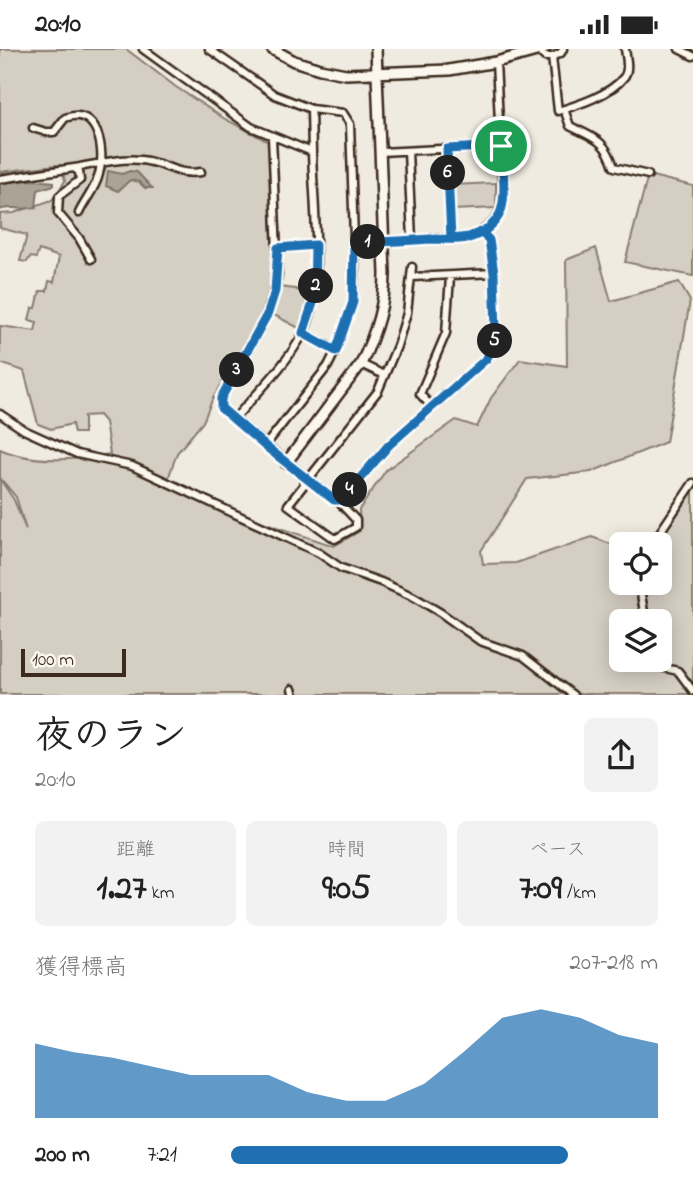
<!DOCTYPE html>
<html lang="ja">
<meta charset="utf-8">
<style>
:root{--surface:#fff;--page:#f2f2f2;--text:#222;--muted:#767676;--accent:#1f6fb2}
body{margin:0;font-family:"Indie Flower","Klee One",sans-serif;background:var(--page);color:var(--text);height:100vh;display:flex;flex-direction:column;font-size:26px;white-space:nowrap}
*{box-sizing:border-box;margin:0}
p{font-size:23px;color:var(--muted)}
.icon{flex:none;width:38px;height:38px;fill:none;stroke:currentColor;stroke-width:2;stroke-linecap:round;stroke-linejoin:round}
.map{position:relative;height:646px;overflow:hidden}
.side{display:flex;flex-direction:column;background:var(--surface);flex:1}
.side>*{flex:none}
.controls{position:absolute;left:609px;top:483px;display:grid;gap:14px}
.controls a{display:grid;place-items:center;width:63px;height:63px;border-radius:10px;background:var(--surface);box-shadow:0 4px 18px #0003;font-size:35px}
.scale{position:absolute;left:21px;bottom:18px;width:105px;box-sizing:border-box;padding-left:7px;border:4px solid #3b2a1e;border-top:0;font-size:19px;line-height:24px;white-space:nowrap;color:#3b2a1e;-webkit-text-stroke:5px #fbf7ec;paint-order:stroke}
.pin{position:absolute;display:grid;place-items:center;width:60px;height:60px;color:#fff;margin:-30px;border:4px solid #fff;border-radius:50%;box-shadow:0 2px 7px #0007}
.km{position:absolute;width:35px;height:35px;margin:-18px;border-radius:50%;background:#222;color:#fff;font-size:19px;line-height:35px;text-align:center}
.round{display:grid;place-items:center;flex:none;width:74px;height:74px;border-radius:10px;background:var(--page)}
.overview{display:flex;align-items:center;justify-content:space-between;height:119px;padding:0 35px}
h1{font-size:38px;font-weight:800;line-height:52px}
.figures{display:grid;grid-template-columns:repeat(3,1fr);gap:10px;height:119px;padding:7px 35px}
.figures div{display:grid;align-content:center;border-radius:10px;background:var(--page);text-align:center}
.figures b{font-size:35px;font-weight:800}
.figures small{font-size:19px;font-weight:400}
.figures p{font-size:19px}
.chart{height:196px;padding:14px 35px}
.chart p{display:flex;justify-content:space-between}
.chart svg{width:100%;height:126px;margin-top:7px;fill:var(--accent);opacity:.7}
ul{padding:0 35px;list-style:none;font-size:23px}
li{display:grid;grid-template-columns:112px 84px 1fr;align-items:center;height:52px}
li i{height:18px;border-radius:9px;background:var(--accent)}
.status{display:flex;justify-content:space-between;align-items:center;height:49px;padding:0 35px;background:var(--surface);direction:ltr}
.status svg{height:19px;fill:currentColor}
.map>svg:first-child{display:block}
.green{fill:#d5cec3;stroke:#887c70;stroke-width:2;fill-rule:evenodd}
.water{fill:#aca397;stroke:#7f7367;stroke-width:2}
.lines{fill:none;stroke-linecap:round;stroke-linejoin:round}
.street-casing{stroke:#3b2a1e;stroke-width:11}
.secondary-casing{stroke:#3b2a1e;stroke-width:14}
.street{stroke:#fbf7ec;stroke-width:6}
.secondary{stroke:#fbf7ec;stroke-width:9}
.route-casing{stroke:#fff;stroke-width:14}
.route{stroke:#1f6fb2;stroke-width:9}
</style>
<div class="status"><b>20:10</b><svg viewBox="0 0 49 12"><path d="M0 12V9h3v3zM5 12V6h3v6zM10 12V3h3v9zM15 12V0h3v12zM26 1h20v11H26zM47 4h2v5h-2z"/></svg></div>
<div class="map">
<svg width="693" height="646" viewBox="0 0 693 646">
<rect width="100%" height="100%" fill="#f0ebe0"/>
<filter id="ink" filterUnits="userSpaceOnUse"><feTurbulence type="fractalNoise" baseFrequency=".0143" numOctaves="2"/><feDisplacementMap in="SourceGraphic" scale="14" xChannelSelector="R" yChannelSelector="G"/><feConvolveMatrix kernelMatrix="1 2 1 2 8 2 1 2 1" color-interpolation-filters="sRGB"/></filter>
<g filter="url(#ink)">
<!-- green -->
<path class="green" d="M0,0H126L176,38L225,70L269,93L273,218L269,241L262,265L212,351L203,373L177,404L167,433L233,463L334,497L360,482L359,461L386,421L456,371L477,378L491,349L520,310L567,317L566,211L596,199L611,252L679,233L690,252L666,393L591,423L527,430L481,502L483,515L516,514L592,488L621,499V534H660V495H652L693,435V645H0V430L14,451L26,481L16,448L0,429V400C33,415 76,411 110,405L105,373L99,366L84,367V384H74L72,375L51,380L38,375L24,322L0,314V277L35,282L37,273L29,271L32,259H36L40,242H47L49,232L54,233L59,208L39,201L36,209L30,208L27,213L20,212L27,186L0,179V165L14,164L52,151L65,132L63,122L72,118L56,116L0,123ZM621,572H660V611H621Z
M648,126L693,137V227L625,213Z
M496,134V159L453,161L451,136Z
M279,238L295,240L311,247L299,279L272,265Z"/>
<!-- water -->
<path class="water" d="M108,122L122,125L130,122L137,123L152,139H145L139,133L130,131L118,142L106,137Z
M33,131L54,133V136L38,141L36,158C24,162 9,156 0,161V134Z"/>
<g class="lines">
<!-- street casing -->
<g class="street-casing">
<path id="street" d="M143,0L251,78L312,103C313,149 325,244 304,283C287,315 258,343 234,370L334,451H341L389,396L486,310L494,298L496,282L494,224L489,191L481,183
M209,0L275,46L311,60L312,103
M679,0L693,7
M538,2L545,8H552L558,62C578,56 610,46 624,28C630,21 626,8 625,0
M552,8L561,4L563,0
M564,60L570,77C594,89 606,91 614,118L648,126
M33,79L46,83H54L65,69C98,56 106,102 99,125C96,139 85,151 79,164
M447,100L451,190
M408,102L412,191
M380,103L501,97
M74,119C96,115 119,109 141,111C164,113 176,127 201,123
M0,130L74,119L79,123L80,131L59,147L58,164L79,189L91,210
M354,194L469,188C487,181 499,172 503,151L496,13
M278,199L315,196
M412,228L494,224
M304,284L336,301
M361,315L384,326
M431,357L420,345L446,284L450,228
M0,365L24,381L77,405L132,417L319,504L341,519L381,533L414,548L441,564L480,592L523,607L573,646
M234,370L221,359V349C242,308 271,271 278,226L272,88
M265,397L328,317L338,297L353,253L355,218L350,75L343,64L311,60
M337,451L356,471V478L335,490L288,456L378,342L397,297L407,264L412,218
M652,495L693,434
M639,534L644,563V572
M649,611L652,616L678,622L693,642
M292,640L294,646"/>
</g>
<!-- secondary casing -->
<g class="secondary-casing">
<path id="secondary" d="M272,0L294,12L320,20L346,25L449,21L496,13L544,0
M286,414L361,315C375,286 385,257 385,225L376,0"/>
</g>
<!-- street -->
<use href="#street" class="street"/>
<!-- secondary -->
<use href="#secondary" class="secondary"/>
</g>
</g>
<g class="lines" filter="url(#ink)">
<!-- route casing -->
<g class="route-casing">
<path id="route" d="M501,97C502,117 507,143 501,162C496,175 482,186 468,189C456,191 443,190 430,190C405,192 380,193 354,194L353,253L336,302L303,284L314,251L315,196L278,199L275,242L268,264L221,349V359L265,397L334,451H341L389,396L486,310L494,298L496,282L494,224L489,191L481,183L469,188L451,190L447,100L501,97"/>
</g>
<!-- route -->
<use href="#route" class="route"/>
</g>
</svg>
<div class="controls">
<a><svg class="icon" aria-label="locate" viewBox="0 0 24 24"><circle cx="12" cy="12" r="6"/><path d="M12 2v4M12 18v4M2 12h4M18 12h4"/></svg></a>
<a><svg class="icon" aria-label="layers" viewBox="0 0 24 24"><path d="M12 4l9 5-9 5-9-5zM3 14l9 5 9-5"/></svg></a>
</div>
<div class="scale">100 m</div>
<div class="pin" style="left:501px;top:97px;background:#1e9e55"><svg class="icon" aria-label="arrive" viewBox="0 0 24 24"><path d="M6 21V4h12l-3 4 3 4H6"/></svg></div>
<b class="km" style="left:368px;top:193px">1</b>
<b class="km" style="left:316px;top:237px">2</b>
<b class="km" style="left:237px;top:321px">3</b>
<b class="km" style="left:350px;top:441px">4</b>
<b class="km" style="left:495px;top:292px">5</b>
<b class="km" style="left:448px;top:124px">6</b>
</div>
<section class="side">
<div class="overview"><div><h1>夜のラン</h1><p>20:10</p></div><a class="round"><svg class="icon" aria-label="share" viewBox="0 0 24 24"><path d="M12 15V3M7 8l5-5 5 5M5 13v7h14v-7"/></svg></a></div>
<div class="figures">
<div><p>距離</p><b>1.27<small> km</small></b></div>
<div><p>時間</p><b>9:05</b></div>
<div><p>ペース</p><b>7:09<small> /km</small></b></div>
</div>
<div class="chart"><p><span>獲得標高</span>207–218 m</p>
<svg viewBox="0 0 160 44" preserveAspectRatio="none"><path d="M0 44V18L10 21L20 23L30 26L40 29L50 29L60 29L70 35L80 38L90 38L100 32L110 21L120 9L130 6L140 9L150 15L160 18V44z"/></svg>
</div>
<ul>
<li><b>200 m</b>7:21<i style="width:79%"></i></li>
</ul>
</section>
